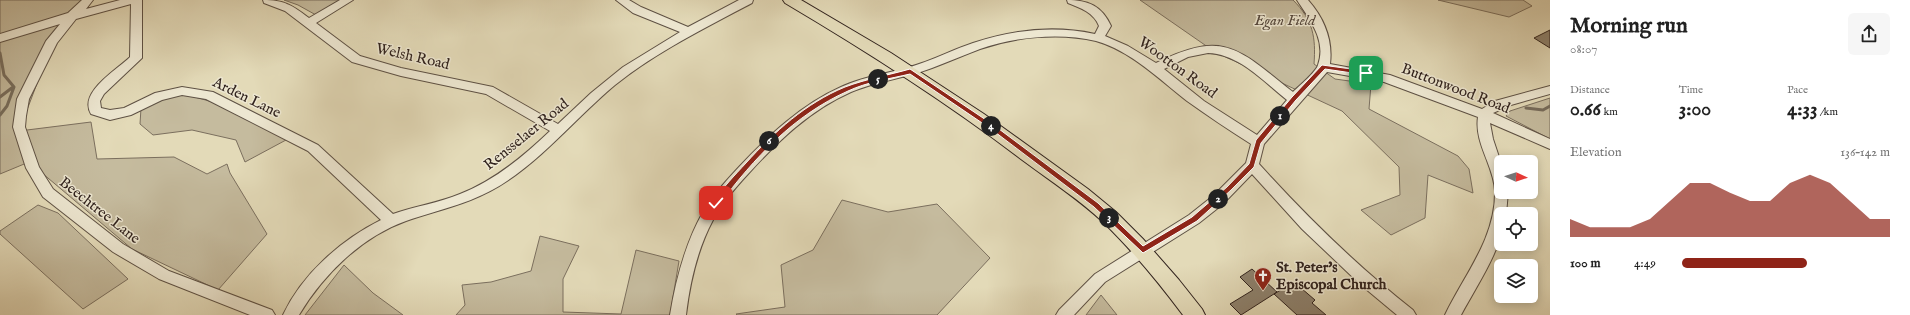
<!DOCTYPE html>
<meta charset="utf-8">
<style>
:root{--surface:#fff;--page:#f6f6f6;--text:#222;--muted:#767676;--accent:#8f2418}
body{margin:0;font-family:"IM FELL English",serif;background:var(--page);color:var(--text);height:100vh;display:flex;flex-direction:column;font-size:15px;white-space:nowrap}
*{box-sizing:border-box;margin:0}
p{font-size:13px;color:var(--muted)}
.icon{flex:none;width:22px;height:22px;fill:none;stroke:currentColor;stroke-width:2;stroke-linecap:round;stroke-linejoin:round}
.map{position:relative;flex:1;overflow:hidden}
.drawer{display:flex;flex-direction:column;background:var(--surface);width:360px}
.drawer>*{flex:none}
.needle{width:26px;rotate:93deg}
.controls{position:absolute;left:1494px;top:155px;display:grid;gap:8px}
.controls a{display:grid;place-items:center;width:44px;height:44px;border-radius:6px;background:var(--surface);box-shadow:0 2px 10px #0003;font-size:20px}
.pin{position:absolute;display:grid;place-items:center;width:34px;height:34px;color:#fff;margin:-17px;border-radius:8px;box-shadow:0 2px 6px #0006}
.km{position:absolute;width:20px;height:20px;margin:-10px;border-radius:50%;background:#222;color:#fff;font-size:11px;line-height:20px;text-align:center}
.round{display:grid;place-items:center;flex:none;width:42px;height:42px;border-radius:6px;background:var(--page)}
.head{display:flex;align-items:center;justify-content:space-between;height:68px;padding:0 20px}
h1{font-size:22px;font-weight:700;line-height:30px}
.metrics{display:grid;grid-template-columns:repeat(3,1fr);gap:6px;height:68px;padding:4px 20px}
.metrics div{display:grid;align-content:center}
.metrics b{font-size:20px;font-weight:700}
.metrics small{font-size:11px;font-weight:400}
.metrics p{font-size:11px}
.chart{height:112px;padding:8px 20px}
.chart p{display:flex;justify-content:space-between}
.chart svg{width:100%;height:72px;margin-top:4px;fill:var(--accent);opacity:.7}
ul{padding:0 20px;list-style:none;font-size:13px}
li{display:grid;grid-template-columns:64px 48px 1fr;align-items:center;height:30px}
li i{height:10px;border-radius:5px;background:var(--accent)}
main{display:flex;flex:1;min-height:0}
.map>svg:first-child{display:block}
.green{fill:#c5bb9e;stroke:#7b6f5e}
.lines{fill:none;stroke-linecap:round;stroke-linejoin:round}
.stream{stroke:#776c5b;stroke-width:3}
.building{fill:#8e826e;stroke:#31231e}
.minor-casing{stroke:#5e5144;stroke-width:2}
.major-casing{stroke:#31231e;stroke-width:2}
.minor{fill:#ede7d1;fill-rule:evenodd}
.major{fill:#e3dab8;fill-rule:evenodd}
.route{fill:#8f2418;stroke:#fff}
.labels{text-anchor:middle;stroke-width:3;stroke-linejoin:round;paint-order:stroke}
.park-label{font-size:15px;font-style:italic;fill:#56493e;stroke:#ede7d1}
.street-label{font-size:15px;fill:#31231e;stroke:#ede7d1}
.poi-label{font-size:15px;font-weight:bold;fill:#31231e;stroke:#ede7d1;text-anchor:start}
</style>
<main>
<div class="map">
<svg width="1550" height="315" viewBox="0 0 1550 315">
<rect width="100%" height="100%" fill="#e3dab8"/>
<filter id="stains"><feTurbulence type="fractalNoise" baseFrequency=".005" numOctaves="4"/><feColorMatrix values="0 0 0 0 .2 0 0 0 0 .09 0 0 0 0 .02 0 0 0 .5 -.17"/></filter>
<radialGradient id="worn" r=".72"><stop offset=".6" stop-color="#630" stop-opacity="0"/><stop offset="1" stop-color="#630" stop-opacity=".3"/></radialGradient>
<!-- green -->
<path class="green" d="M0,0H93L55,36L19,131L91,122L97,159L174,157L207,174L227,164L230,173L267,234L218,290L132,249L29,162L0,174Z
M284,0H340L316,15L298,5Z
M1140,0H1293C1313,20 1316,37 1314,64L1335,79L1371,84L1369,109L1458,156L1469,169L1473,193L1428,175L1425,218L1391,235L1361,210L1400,195L1399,167L1342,111L1215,52Z
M1438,0H1523L1532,6L1509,17Z
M181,93L223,105L286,140L245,162L236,140L192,130L153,135L140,124L141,108Z
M1550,98V139L1506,116L1510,111Z
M842,200L888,212L937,204L990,258L937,315H737L736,314L785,307L781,265L813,250Z
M38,205L58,213L128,279L83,309L0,234V231Z
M540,236L579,246L563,279V312L621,314L636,250L679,261L670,315H456L465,305L462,285L491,282L531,271Z
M344,265L373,293L403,315H305Z
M1101,295L1117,315H1086Z"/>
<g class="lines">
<!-- stream -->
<path class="stream" d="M0,53L4,75L14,87L7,106L0,115
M0,97L13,87
M1526,108L1543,110L1550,106"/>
</g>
<!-- building -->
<path class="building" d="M1550,30V48L1534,38Z
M1252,269L1277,292L1241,315L1230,304L1253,290L1240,277Z
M1294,282L1315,300L1312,303L1326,315H1297L1274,294Z"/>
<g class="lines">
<!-- minor casing -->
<g class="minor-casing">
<path id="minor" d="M82,0H93L86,9L120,0H142V58L104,94L100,101L101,108L110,110L124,108L155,93L182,87L213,92L318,145L393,214C415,206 439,203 460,194C494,181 524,156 550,131L486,94L401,76L352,62L285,11L264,3L263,0C284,0 292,5 309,18L340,0H353L316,23L360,56L401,68L493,87L558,124L591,93L623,67L680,32L633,13L616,0H629L641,7L688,27L739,0H753L752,3C705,28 656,52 615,85C578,116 547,154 507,181C475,203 441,209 406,221C361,237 323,275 299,315H283C302,274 341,240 381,220L308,151L206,99L182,95L162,100L131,115L110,120L91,114C78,92 117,70 130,57L131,4L76,19L57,43L29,99L26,116L25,127L39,167L53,189L123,244L169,271L272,310L275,315H250L159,279L113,252L43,197L26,168L13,127L17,99L46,41L60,24L0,42V34L68,13Z
M1067,0C1088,0 1102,6 1111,26L1105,36L1128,46L1156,63C1225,29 1238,49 1293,92C1299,86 1316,72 1318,65C1327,40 1309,19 1297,0H1308C1324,18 1333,40 1330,64L1390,75L1482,109L1495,101L1550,86V94L1511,105L1493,113L1550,139V149L1490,123L1493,139L1501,163V192H1508L1506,214H1501C1501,220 1502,227 1501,233C1497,256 1472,294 1461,315H1445C1464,275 1496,238 1495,191C1494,166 1474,143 1478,117L1384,82L1327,72L1264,144L1259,164C1307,217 1357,266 1413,310L1416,315H1397L1361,285L1302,229L1252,174L1223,204L1199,223L1105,282L1074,315H1056L1059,310L1095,274L1189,215L1213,196L1246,163L1251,144C1229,130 1208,116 1187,101C1159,79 1131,51 1096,41C1059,32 1015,37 980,49C964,55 948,62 932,68C906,78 877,81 851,92C810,110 778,141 748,174C735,188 722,203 713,220C697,250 690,282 686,315H670C676,279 685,244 703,212C713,195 726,181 739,167C769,135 801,105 841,87C867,75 895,73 922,63C939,57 955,49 973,43C1012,30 1054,25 1095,34L1099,26C1094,13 1081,8 1068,3ZM1208,53C1239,54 1263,81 1287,100L1257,135L1204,101L1164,69L1188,57Z"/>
</g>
<!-- major casing -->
<g class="major-casing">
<path id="major" d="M783,0H801L891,53L984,114L1088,189L1116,212L1143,239L1179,280L1202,309L1205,315H1183C1159,283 1133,251 1104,223C1080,200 1052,182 1025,162C949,104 868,52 785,3Z"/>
</g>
<!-- minor -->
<use href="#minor" class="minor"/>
<!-- major -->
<use href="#major" class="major"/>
</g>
<!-- route -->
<path class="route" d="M1322,65L1366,71L1369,73L1366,75L1325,69L1296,100L1261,143L1254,167L1231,190L1197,221L1143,253L1094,207L991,129L910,74C889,79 867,82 848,91C794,115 754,158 719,205L716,206L713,203C722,188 735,175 746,163C774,132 806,103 845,87C866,79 889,75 910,69L995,126L1098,203L1143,246L1192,217L1227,187L1249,164L1256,140L1292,97Z"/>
<!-- icons -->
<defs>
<g id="church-pin" transform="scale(0.9)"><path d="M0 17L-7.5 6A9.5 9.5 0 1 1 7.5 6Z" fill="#8f2418" stroke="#ede7d1"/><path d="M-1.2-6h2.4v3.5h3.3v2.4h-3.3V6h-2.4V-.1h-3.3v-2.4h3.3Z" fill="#fff"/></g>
</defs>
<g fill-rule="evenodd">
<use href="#church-pin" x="1263" y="276"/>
</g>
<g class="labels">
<!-- park labels -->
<g class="park-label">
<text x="1285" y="25">Egan Field</text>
</g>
<!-- street labels -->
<g class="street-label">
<text transform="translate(413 56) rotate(13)" y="5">Welsh Road</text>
<text transform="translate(1178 67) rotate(36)" y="5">Wootton Road</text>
<text transform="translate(1456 88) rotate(21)" y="5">Buttonwood Road</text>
<text transform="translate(247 97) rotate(26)" y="5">Arden Lane</text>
<text transform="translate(526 134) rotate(-39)" y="5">Rensselaer Road</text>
<text transform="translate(100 210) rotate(38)" y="5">Beechtree Lane</text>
</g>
<!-- poi labels -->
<g class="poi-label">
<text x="1276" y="272">St. Peter's<tspan x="1276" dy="17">Episcopal Church</tspan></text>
</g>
</g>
<rect width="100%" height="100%" filter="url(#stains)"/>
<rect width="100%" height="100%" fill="url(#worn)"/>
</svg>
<div class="controls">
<a><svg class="needle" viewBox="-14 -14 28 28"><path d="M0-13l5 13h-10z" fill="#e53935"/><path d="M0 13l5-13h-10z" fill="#767676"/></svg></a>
<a><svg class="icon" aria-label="locate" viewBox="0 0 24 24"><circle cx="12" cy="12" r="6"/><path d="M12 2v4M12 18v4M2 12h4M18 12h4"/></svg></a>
<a><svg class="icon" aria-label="layers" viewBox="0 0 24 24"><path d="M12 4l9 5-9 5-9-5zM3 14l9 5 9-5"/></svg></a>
</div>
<div class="pin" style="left:1366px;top:73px;background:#1e9e55"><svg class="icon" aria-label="arrive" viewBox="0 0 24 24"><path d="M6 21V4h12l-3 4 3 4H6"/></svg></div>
<div class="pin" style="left:716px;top:203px;background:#d93025"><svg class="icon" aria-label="check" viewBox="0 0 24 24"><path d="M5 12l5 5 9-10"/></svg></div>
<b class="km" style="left:1280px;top:116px">1</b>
<b class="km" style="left:1218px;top:199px">2</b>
<b class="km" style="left:1109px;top:218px">3</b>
<b class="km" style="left:991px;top:126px">4</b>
<b class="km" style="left:878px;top:79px">5</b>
<b class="km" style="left:769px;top:141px">6</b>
</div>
<section class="drawer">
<div class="head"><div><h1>Morning run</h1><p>08:07</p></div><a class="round"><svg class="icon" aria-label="share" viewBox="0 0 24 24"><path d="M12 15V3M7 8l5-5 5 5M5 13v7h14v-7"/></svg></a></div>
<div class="metrics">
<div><p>Distance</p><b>0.66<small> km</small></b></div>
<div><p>Time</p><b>3:00</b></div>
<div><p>Pace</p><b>4:33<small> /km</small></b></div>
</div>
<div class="chart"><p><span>Elevation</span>136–142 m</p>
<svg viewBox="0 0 160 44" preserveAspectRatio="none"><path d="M0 44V33L10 38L20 38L30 38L40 33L50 22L60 11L70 11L80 17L90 22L100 22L110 11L120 6L130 11L140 22L150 33L160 33V44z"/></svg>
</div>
<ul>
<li><b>100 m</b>4:49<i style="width:60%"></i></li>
</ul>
</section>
</main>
